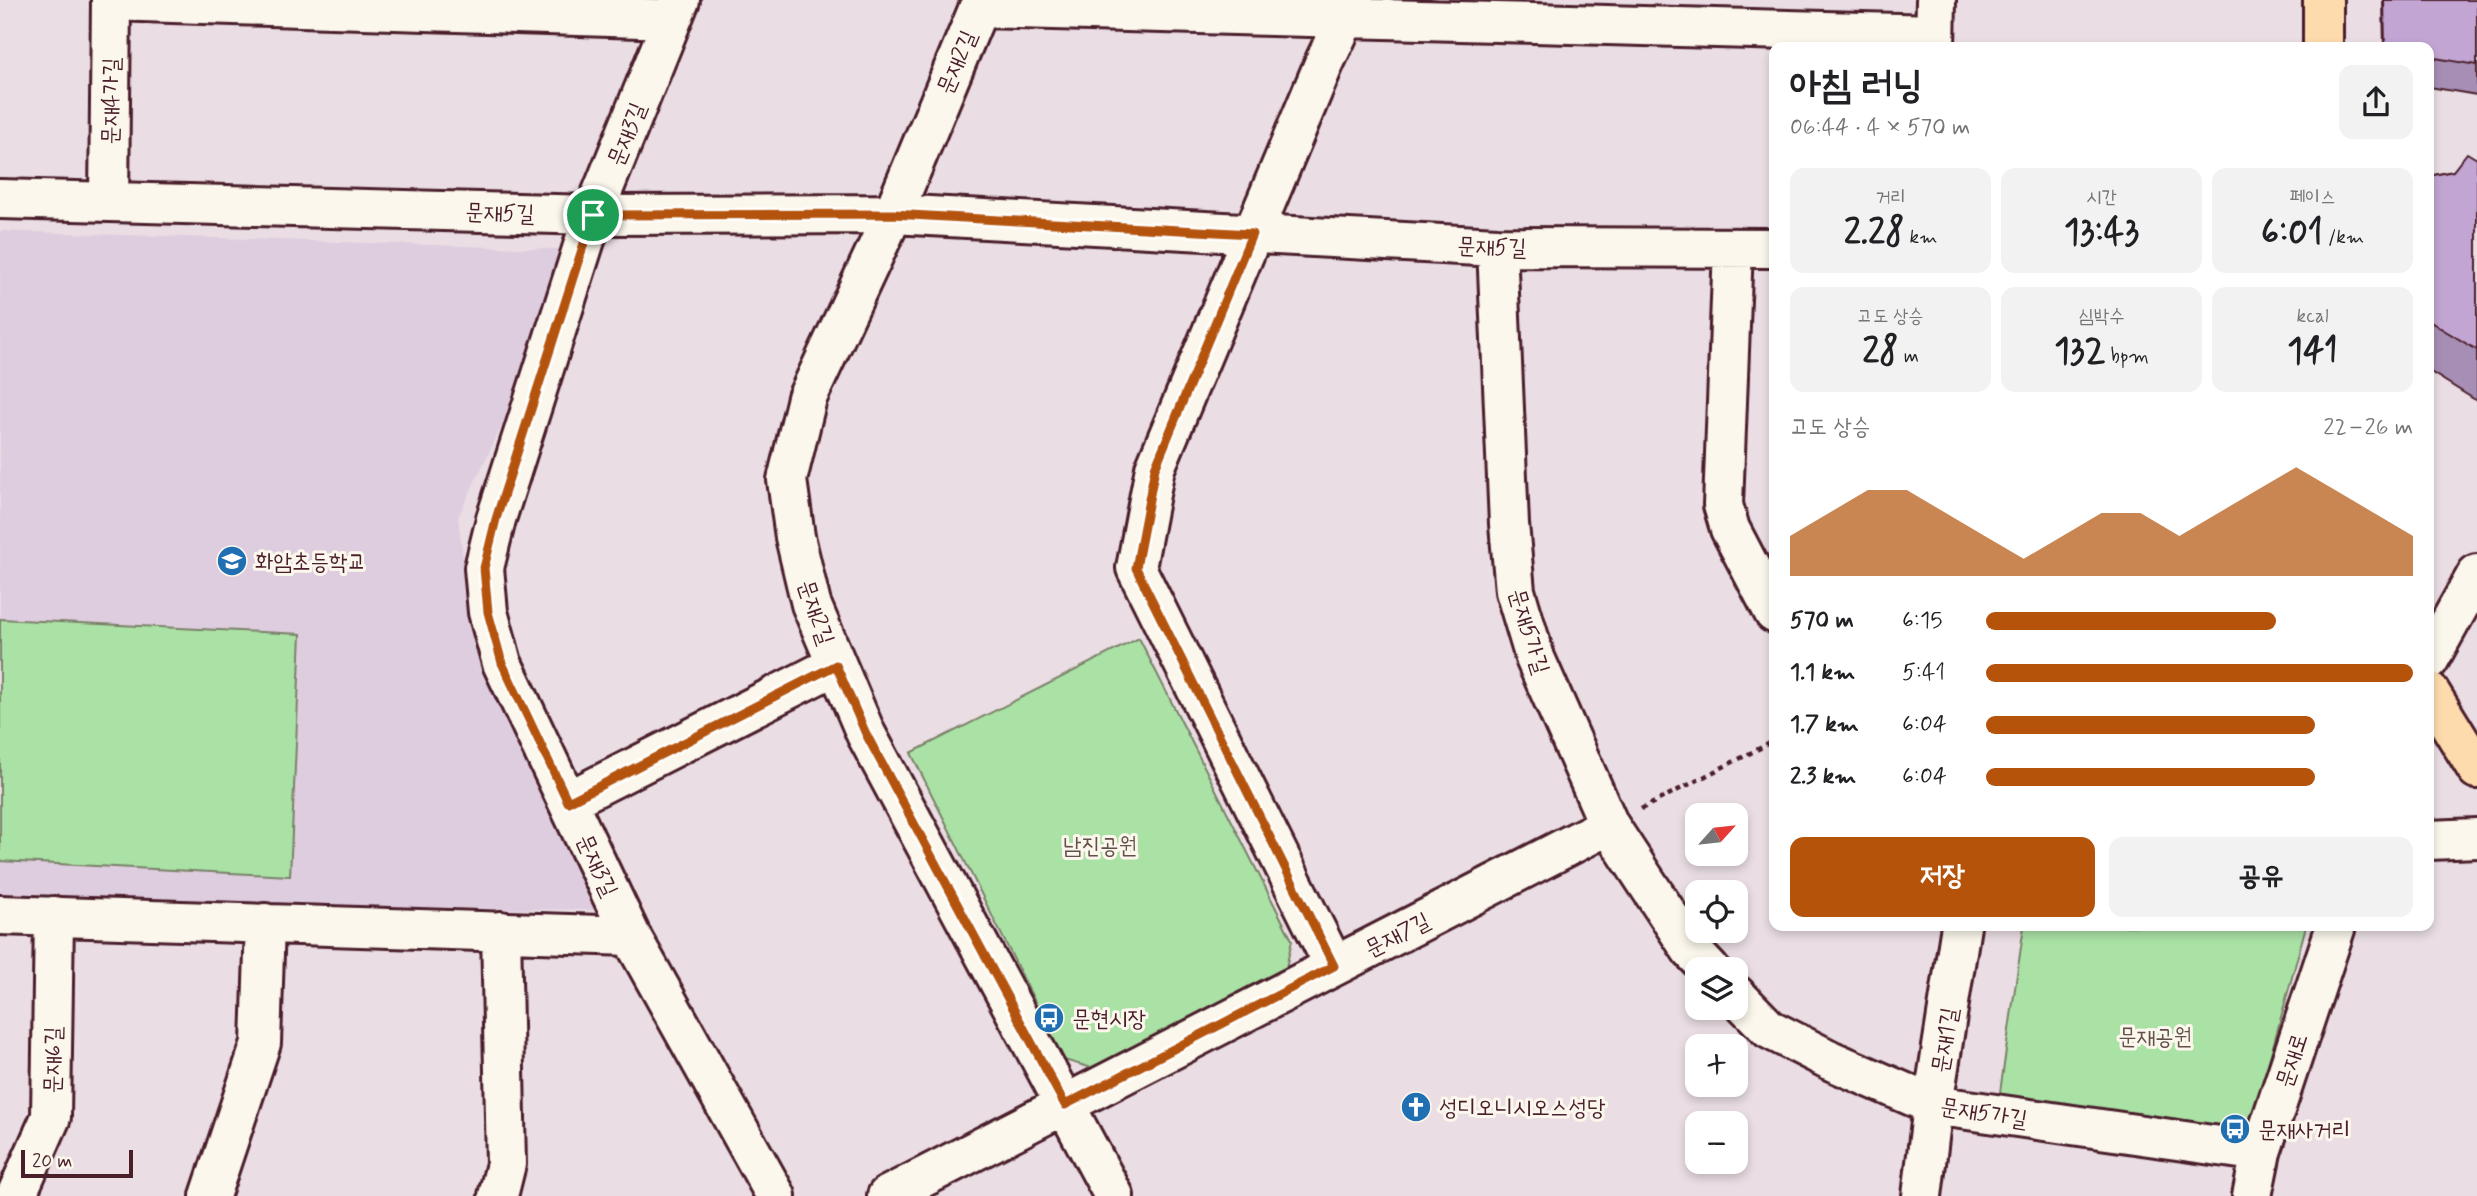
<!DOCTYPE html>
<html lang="ko">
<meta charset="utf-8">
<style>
:root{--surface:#fff;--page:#f2f2f2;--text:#202124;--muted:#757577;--accent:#b45309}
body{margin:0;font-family:Mynerve,"Poor Story",sans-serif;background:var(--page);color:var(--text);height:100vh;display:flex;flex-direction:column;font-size:26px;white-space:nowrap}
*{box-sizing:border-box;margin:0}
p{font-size:23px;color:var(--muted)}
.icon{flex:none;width:38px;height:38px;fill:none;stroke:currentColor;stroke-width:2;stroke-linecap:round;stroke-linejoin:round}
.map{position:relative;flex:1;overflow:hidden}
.details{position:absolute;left:1769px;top:42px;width:665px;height:889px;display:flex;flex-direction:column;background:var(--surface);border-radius:14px;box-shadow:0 4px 10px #0003}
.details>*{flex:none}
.needle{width:46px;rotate:63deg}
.tools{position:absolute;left:1685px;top:803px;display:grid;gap:14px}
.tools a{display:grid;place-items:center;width:63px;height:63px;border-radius:14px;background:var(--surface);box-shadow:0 4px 10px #0003;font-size:35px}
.scale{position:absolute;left:21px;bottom:18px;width:112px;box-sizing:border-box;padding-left:7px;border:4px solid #4a1f2b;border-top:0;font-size:19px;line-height:24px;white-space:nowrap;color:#4a1f2b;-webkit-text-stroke:5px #fbf7ec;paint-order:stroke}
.pin{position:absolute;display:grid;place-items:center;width:60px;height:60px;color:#fff;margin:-30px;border:4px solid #fff;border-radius:50%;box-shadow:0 2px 7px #0007}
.round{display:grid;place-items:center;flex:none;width:74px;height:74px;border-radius:14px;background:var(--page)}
.head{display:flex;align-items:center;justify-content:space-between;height:119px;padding:0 21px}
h1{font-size:38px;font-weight:800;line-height:52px}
.figures{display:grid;grid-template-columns:repeat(3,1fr);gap:10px;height:119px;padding:7px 21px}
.figures div{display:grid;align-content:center;border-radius:14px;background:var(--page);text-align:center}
.figures b{font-size:35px;font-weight:800}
.figures small{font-size:19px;font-weight:400}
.figures p{font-size:19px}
.chart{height:196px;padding:14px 21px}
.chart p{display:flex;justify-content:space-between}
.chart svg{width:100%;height:126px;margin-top:7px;fill:var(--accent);opacity:.7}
.action{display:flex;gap:14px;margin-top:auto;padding:14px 21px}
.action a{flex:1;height:80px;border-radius:14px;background:var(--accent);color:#fff;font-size:28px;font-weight:800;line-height:80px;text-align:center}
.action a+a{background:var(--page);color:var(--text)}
ul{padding:0 21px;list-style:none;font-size:23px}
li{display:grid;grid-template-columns:112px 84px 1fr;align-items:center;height:52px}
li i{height:18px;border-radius:9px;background:var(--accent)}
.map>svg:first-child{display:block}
.built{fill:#decddf}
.green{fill:#aae2a6;stroke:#7a8068;stroke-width:2}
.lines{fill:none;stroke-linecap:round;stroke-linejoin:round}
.minor-casing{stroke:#4a1f2b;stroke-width:44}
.major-casing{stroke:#4a1f2b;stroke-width:44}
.path{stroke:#4a1f2b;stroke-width:4.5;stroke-dasharray:5 5;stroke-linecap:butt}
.minor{stroke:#fbf7ec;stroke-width:38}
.major{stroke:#fedbac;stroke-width:38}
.wall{fill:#a78eb5;stroke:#4a1f2b;stroke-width:2}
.building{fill:#c2a5d2;stroke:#4a1f2b;stroke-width:2}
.route-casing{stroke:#fff;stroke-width:14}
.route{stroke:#b45309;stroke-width:9}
.labels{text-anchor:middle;stroke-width:6;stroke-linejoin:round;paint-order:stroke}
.street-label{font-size:23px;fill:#4a1f2b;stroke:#fbf7ec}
.poi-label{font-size:23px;fill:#4a1f2b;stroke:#fbf7ec;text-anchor:start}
.park-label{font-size:23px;fill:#62504a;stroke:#fbf7ec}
</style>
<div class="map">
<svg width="2477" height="1196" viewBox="0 0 2477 1196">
<rect width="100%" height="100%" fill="#eadee4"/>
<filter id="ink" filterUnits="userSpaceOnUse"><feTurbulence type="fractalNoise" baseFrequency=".0143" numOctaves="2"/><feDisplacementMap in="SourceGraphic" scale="14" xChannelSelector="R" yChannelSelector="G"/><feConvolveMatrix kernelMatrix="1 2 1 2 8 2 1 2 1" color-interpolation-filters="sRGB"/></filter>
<g filter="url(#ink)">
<!-- built -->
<path class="built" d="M0,231L586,250L458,517L469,605L603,910L0,903Z"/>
<!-- green -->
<path class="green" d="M0,619L301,634L290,876L0,861Z
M1139,638L1292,940L1286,968L1092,1068L1064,1060L911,753Z
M2024,926H2306L2243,1156L1995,1127Z"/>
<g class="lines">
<!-- minor casing -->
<g class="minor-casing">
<path id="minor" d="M680,0L593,215L496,519L484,568L488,612L502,663L631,936L776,1196
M982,0L893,214L807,398L787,480L795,537L811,604L866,734L1114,1196
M111,1L672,19
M979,8L1935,34
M1935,47L1936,0
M0,199L593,215L893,214L1497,247L1774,248
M109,202L111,0
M1497,247L1509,524L1515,591L1535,658L1609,825L1691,950L1710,970
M1733,248L1723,505L1730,529L1774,613
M2429,660L2477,574
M568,801L836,665
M2429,840L2477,838
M0,915L631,936
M1334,966L1136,568L1155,468L1325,61L1354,0
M1736,995L1769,1029L1832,1061L1933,1105L2261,1152
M16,1196L51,1117L54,916
M210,1196L261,1043L265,923
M498,1196L506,1164L501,931
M887,1196L1609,825
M1922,1196L1933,1105L1961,926
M2252,1196L2261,1152L2336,926"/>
</g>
<!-- major casing -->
<g class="major-casing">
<path id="major" d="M2323,47V0
M2429,691L2477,769"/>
</g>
<!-- path -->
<path class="path" d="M1641,809L1774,741"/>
<!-- minor -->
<use href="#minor" class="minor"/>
<!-- major -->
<use href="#major" class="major"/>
</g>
<!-- wall -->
<path class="wall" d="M2383,0H2477V95L2429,87V47H2384Z
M2477,159V401L2429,371V176L2453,171Z"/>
<!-- building -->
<path class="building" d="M2384,0H2477V65L2429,57V47H2385Z
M2467,153L2477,159V350L2429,321V176L2453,171Z"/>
</g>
<g class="lines" filter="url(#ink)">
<!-- route casing -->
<g class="route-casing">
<path id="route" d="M893,214L1252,234L1155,468L1136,568L1334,966L1065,1105L866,734L836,665L568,802L502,663L488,612L484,568L496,519L593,215Z"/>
</g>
<!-- route -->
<use href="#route" class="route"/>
</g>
<!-- icons -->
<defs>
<g id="school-disc" transform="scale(1.575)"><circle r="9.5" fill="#1f6fb2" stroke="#fbf7ec"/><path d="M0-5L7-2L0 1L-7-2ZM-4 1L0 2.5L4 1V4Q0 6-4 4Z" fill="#fff"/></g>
<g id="bus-disc" transform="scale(1.575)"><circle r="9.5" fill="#1f6fb2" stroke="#fbf7ec"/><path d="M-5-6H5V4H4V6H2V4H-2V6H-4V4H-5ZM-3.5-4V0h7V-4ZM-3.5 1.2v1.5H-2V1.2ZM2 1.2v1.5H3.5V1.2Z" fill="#fff"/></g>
<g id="church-disc" transform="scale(1.575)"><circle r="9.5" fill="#1f6fb2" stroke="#fbf7ec"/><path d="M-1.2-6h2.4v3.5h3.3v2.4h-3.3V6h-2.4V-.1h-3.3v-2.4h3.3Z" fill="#fff"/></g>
</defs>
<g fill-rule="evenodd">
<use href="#school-disc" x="232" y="561"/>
<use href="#bus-disc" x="1049" y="1018"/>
<use href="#church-disc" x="1416" y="1107"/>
<use href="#bus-disc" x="2235" y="1129"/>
</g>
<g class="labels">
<!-- street labels -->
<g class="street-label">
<text transform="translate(956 62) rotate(-67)" y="8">문재2길</text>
<text transform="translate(110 101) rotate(-89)" y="8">문재4가길</text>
<text transform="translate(626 134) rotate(-68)" y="8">문재3길</text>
<text transform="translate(500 212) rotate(2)" y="8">문재5길</text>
<text transform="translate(1492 246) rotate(2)" y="8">문재5길</text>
<text transform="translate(817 612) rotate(71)" y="8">문재2길</text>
<text transform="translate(1530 631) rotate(73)" y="8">문재5가길</text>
<text transform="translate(598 865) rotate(65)" y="8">문재3길</text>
<text transform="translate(1397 934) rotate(-27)" y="8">문재7길</text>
<text transform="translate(1944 1040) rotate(-81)" y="8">문재1길</text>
<text transform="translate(52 1060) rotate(-89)" y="8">문재6길</text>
<text transform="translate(2291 1060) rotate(-72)" y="8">문재로</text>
<text transform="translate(1984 1112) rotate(9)" y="8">문재5가길</text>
</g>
<!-- poi labels -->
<g class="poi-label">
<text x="255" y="569">화암초등학교</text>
<text x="1072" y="1026">문현시장</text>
<text x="1439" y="1115">성디오니시오스성당</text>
<text x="2258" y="1137">문재사거리</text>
</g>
<!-- park labels -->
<g class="park-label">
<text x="1100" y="853">남진공원</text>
<text x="2155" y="1044">문재공원</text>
</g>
</g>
</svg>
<div class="tools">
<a><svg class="needle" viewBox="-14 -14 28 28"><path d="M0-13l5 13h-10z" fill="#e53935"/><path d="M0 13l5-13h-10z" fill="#757577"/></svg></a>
<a><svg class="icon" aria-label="locate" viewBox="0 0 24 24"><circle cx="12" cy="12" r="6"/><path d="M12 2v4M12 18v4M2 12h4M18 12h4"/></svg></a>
<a><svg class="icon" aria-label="layers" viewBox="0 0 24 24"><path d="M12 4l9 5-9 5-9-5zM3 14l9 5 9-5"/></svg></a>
<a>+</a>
<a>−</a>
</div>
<div class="scale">20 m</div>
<div class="pin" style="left:593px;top:215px;background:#1e9e55"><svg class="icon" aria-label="arrive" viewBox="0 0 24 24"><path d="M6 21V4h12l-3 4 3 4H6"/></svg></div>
<section class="details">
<div class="head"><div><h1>아침 러닝</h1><p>06:44 · 4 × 570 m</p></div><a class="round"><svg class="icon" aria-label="share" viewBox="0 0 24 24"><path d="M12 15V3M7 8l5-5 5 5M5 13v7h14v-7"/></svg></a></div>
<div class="figures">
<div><p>거리</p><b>2.28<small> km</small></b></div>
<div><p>시간</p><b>13:43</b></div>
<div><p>페이스</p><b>6:01<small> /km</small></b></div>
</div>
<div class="figures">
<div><p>고도 상승</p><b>28<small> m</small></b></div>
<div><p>심박수</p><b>132<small> bpm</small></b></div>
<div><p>kcal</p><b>141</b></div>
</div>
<div class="chart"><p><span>고도 상승</span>22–26 m</p>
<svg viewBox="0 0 160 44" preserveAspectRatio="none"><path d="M0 44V30L10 22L20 14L30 14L40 22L50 30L60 38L70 30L80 22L90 22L100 30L110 22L120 14L130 6L140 14L150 22L160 30V44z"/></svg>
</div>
<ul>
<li><b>570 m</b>6:15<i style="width:68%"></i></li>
<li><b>1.1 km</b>5:41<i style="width:100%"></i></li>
<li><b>1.7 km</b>6:04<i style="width:77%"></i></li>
<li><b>2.3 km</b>6:04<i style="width:77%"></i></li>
</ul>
<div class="action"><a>저장</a><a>공유</a></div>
</section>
</div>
